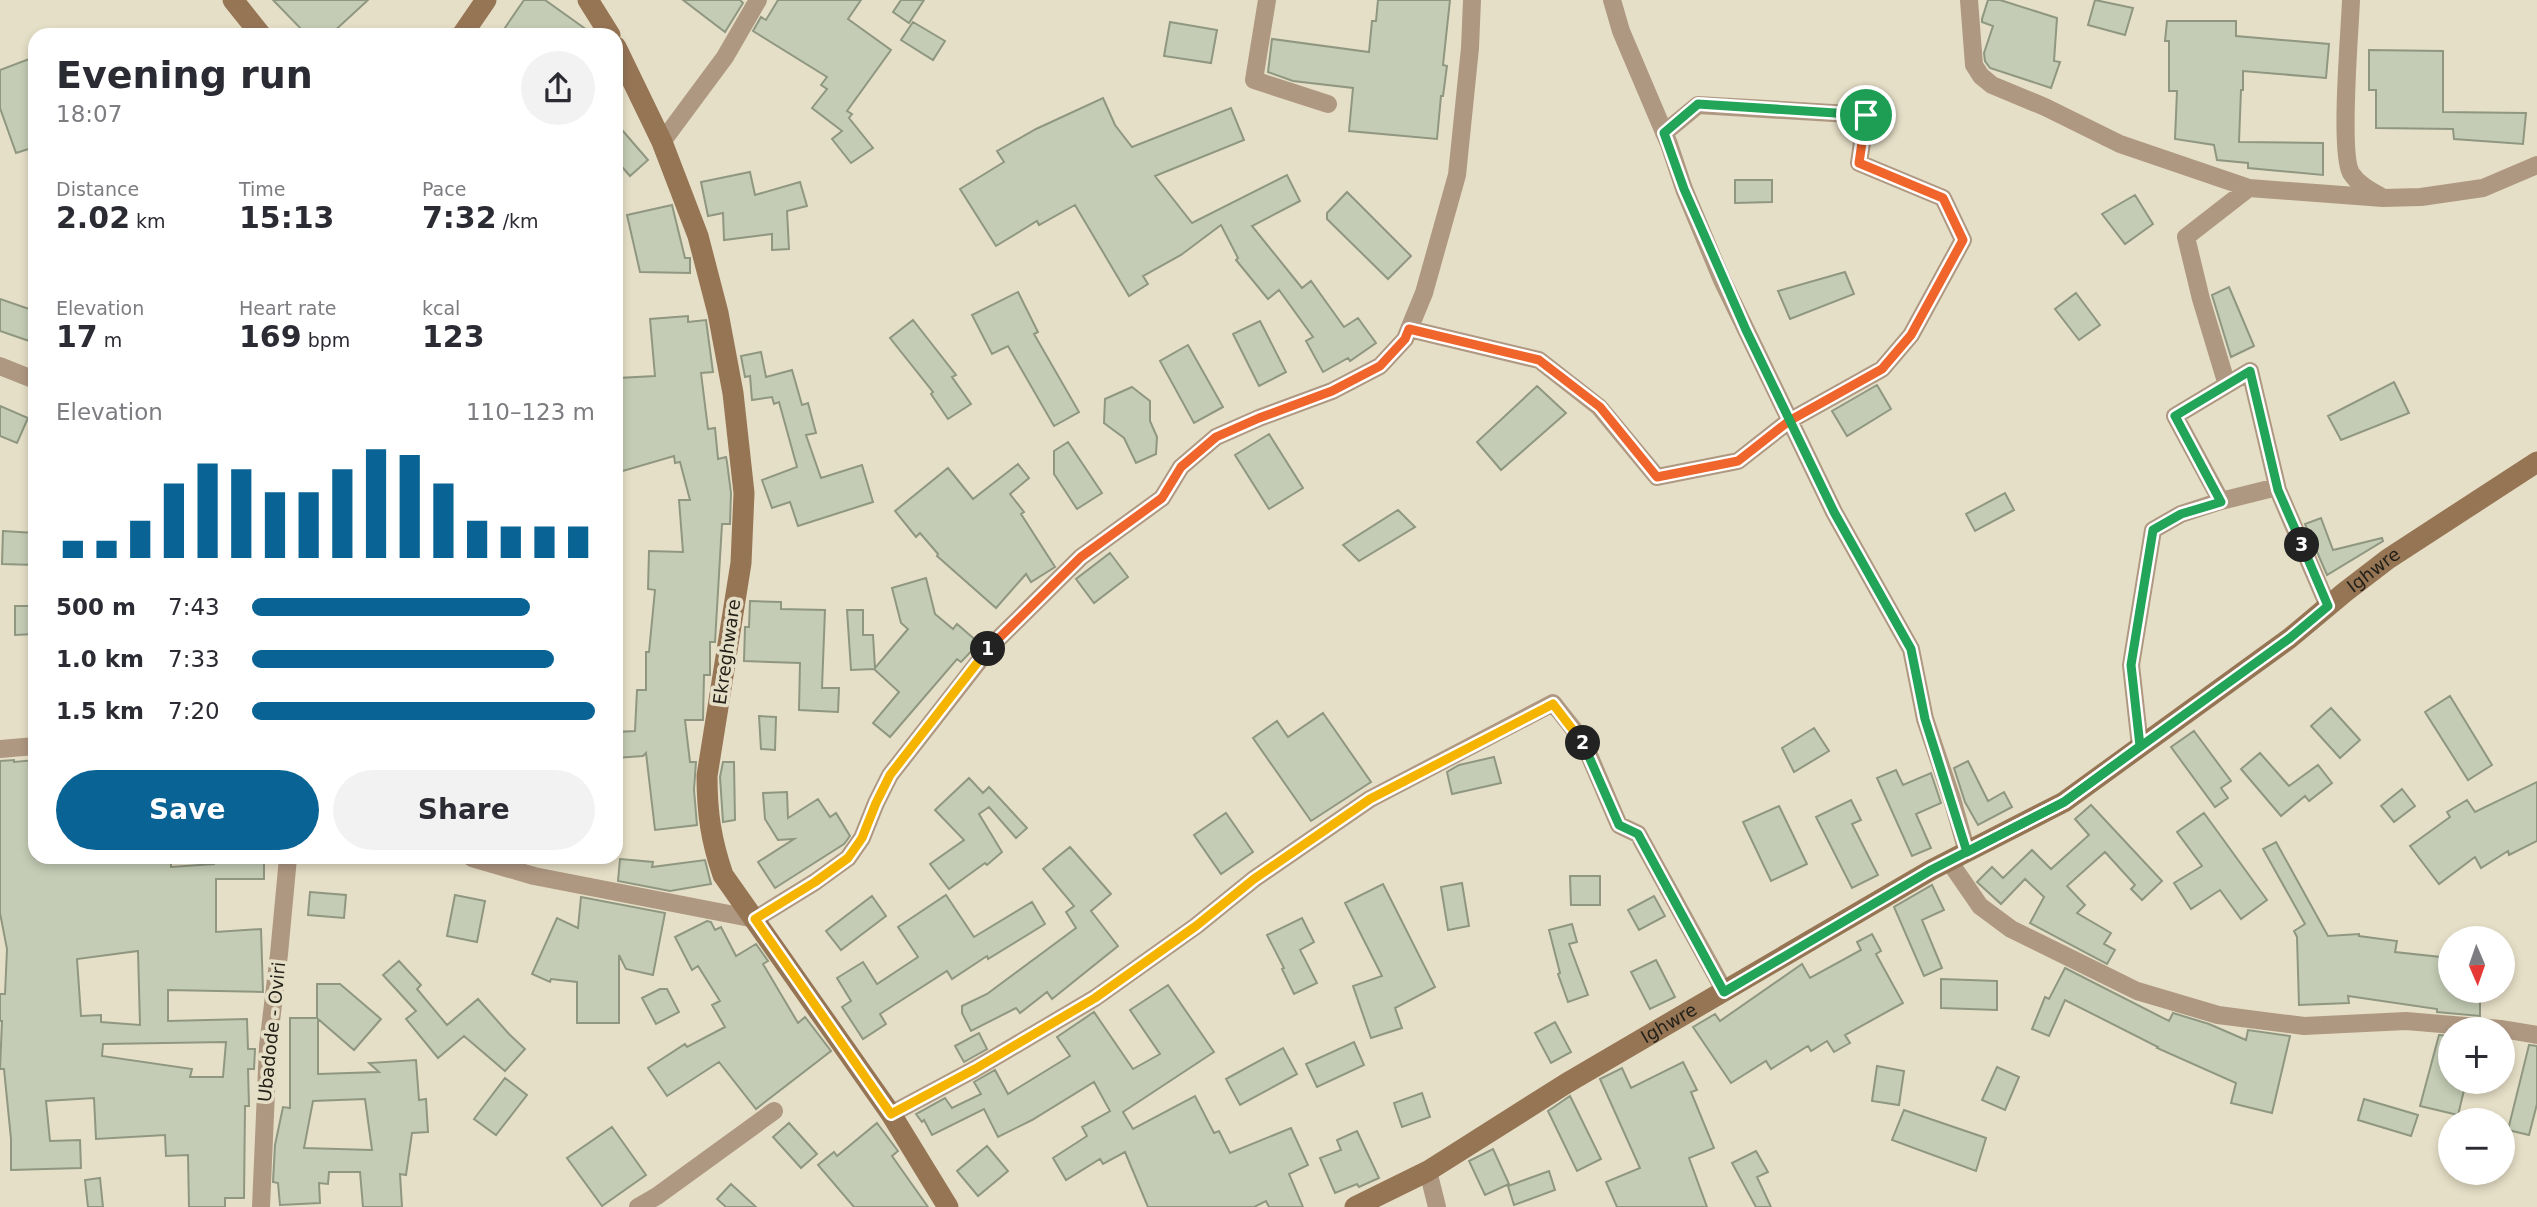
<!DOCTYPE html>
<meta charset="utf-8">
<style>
:root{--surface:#fff;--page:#f2f2f3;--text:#2b2b33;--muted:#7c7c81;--accent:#096394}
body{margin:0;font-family:"DejaVu Sans",sans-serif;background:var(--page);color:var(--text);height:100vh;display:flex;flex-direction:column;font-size:26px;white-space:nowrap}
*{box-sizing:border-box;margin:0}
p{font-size:23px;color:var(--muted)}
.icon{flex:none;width:38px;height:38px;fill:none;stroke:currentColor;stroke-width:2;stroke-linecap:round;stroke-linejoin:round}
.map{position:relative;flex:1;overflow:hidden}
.drawer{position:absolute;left:28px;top:28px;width:595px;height:836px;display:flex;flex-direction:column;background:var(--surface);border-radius:21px;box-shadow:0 4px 10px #0003}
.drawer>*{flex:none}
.needle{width:46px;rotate:178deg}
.controls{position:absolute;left:2438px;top:926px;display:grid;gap:14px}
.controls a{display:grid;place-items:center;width:77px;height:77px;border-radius:50%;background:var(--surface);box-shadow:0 4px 10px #0003;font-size:35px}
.pin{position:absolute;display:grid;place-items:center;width:60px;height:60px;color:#fff;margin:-30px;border:4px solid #fff;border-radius:50%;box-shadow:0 2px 7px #0007}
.km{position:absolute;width:35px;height:35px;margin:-18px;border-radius:50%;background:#222;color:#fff;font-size:19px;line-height:35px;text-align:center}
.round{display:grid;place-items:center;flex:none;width:74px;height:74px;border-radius:37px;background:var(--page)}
.head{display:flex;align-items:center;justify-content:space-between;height:119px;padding:0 28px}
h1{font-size:38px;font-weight:600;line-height:52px}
.stats{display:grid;grid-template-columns:repeat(3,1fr);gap:10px;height:119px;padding:7px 28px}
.stats div{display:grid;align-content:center}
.stats b{font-size:30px;font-weight:600}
.stats small{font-size:19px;font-weight:400}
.stats p{font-size:19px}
.chart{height:196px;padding:14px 28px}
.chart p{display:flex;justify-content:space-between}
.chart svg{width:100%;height:126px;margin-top:7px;stroke:var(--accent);stroke-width:6}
.button{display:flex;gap:14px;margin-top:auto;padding:14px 28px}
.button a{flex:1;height:80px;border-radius:42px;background:var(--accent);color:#fff;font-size:28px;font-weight:600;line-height:80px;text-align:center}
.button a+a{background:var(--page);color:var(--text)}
ul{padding:0 28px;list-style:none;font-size:23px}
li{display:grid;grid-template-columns:112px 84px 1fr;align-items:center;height:52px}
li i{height:18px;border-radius:9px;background:var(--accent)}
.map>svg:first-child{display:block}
.building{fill:#c4ccb5;stroke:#8f9781;stroke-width:2;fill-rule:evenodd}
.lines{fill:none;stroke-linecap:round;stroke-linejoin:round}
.street{stroke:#af9882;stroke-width:18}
.secondary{stroke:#967555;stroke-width:21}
.split-1-casing{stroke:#fff;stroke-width:14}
.split-2-casing{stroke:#fff;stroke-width:14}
.split-3-casing{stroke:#fff;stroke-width:14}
.split-4-casing{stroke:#fff;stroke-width:14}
.split-1{stroke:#f0652b;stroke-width:9}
.split-2{stroke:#f5b400;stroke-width:9}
.split-3{stroke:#22a559;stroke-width:9}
.split-4{stroke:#22a559;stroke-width:9}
.labels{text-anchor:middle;stroke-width:7;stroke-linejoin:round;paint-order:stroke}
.street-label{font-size:18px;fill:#232118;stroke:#e6dfc7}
</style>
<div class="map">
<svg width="2537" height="1207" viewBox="0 0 2537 1207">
<rect width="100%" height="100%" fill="#e6dfc7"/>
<!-- building -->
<path class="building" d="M273,0H368L330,35H307Z
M524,0H545L594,35H500Z
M683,0H740L743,3L725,32Z
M778,0H861L848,19L891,50L847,111L852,114L849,118L873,148L851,163L832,139L842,131L812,108L827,89L821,85L827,77L753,31L761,17L766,20Z
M901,0H924L909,23L893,12Z
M1378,0H1450L1443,65L1447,66L1443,96H1441L1437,139L1349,131L1353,88L1293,81L1268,72L1272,39L1369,52L1372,21H1376Z
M1988,0H2000L2057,18L2054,61L2060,62L2051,88L1990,68L1985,61L1984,53L1993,26L1982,22V19Z
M2095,0L2133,8L2125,35L2088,25Z
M2167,21H2236V36L2329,44L2326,78L2243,71V90H2241L2239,142L2323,143V175L2248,168V163L2217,160L2214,145L2175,139L2177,91H2169V41H2165Z
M913,22L945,41L933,60L901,40Z
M1170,22L1217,30L1211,63L1164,56Z
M2369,50L2443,51V112L2526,113L2523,144L2454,139L2453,129L2376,128V90H2369Z
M29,59L35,77V147L16,153L0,108V70Z
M1103,98L1115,125L1132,147L1231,108L1244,140L1155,176L1192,223L1287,175L1300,201L1252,226L1302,288L1311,281L1344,327L1358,318L1376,343L1350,361L1348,358L1323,372L1306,341L1313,337L1279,290L1268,299L1236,260L1238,258L1221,225L1181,255L1143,276L1148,284L1129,296L1075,205L1039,225L1037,221L996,246L960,189L1004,162L997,151L1036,129Z
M616,123L648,160L630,176L616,160Z
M750,172L755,195L800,182L807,206L787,211L789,249L772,250V234L724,240L723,213L708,216L701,182Z
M1735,180H1772V202L1735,203Z
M1347,192L1411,256L1388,279L1327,219V213Z
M2135,195L2153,224L2125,244L2102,214Z
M672,205L685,258H690V273L640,272L627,215Z
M1845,272L1854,294L1790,319L1778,291Z
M2229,287L2254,346L2231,357L2212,295Z
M1018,292L1038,332L1034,334L1079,412L1054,426L1008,346L992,354L972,315Z
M2076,293L2100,325L2079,340L2055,309Z
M0,299L35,311V343L0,331Z
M688,316V322L706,320L713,372L701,373L708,429L715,428L718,459L726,457L727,462L731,493L730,524H722L715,642H710V675H704L703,720H685L690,762H696L694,790L697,825L655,830L646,753L643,756L616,758V732L635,731L637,690H646V652H649L655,590L648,589L649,551L683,552L679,500H690L680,462L675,463L674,456L616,473V384H619L618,378L655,376L650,319Z
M913,320L956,375L952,377L971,404L948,419L931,394L933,392L890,338Z
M1260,321L1286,372L1259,386L1233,334Z
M1188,345L1223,407L1194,423L1160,361Z
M761,352L766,377L792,370L802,405L808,403L816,433L806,435L821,478L862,465L873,502L798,526L790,502L772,508L762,480L797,467L779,402L774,404L772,397L752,400L750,376L745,377L741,356Z
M2394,382L2409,413L2341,440L2328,416Z
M1877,385L1891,409L1847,436L1832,411Z
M1537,386L1566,413L1501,470L1477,442Z
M1132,387L1150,401V421L1157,437L1156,454L1136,463L1124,438L1104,423L1105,399Z
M0,406L28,418L17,443L0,436Z
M1269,434L1303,488L1269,509L1235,455Z
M1068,442L1102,493L1077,509L1054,474V451Z
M1018,464L1029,478L1010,494L1024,512L1021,514L1055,567L1031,582L1026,574L996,608L937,556L938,554L920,533L916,537L895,511L948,468L973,499Z
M2005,493L2014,510L1975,531L1966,514Z
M1398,510L1415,527L1359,561L1343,545Z
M2321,518L2333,550L2382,538L2383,541L2327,575L2305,524Z
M3,531L35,533V565L2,564Z
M1110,553L1128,577L1094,603L1076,579Z
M926,578L935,614L953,629L957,624L979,643L961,662L957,659L890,737L873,723L899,692L874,669L851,670L847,610H863V635H873L875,668L908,629L901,623L892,588Z
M750,601L781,602V609L825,610L822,688H839L838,712L799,710L800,663L744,661L745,627H749Z
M15,606H35V634L15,635Z
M2450,696L2492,765L2468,780L2425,712Z
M2331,708L2360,740L2340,758L2311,726Z
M1323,713L1371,782L1311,821L1253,738L1277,721L1288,737Z
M759,716L776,717L775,750L761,749Z
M1814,728L1829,751L1794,772L1782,748Z
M2194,731L2231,781L2221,788L2228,798L2215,807L2171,747Z
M2260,753L2289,786L2318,765L2332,783L2309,801L2305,796L2281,816L2241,769Z
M1494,757L1501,783L1452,794L1447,772L1459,765Z
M14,760V762L35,760V858H129V860L171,858V867L214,864V858H264V879H216V932L261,929L263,992L168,990V1021L247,1019L248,1049H255L254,1069H248L249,1106H245L244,1198H225V1207H189L188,1155L166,1156L165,1135L96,1139L94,1098L46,1101L50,1141L80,1140L81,1168L11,1170V1139L4,1069H0L2,1021H0V994H5L7,949L0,913V761ZM138,951L140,1025L101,1022V1015L81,1016L77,959ZM226,1042L223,1077H190L192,1069L102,1056L103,1044Z
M1968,761L1988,801L2004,792L2012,807L1978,825L1965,802L1954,768Z
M723,762H734L735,820L723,822L720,777Z
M1896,770L1903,785L1931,773L1941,803L1916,814L1931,848L1912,856L1877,778Z
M969,778L983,793L989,787L1027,828L1016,838L989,807L979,814L1002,852L987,865L985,863L949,889L930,864L964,840L935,810Z
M2537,782V841L2509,855L2508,851L2481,868L2475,857L2439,884L2410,846L2450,817L2447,812L2467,800L2475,812Z
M2402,789L2415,806L2394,822L2381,806Z
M787,792L788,818L818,799L830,817L836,813L850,836L844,844L775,888L758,862L794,839L778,840L765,819L763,793Z
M1851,800L1861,820L1852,824L1878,875L1852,888L1816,817Z
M2091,805L2162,881L2142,900L2131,889L2135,885L2105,852L2067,886L2085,905L2077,913L2111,933L2104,944L2115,950L2107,964L2030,923L2044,897L2025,879L2001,904L1977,882L1992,867L2003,878L2032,850L2051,869L2089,835L2075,819Z
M1779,806L1807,864L1771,881L1743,822Z
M1226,813L1253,852L1221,874L1194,835Z
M2204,813L2267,900L2241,919L2220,890L2191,909L2174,883L2202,866L2177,832Z
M2276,842L2328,936L2359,934V936L2397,941L2395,952L2450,958V990H2480V1016L2437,1012V1009L2348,996L2349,1003L2299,1005L2297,937L2294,931L2305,924L2263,849Z
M1070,847L1111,894L1091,911L1118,946L1052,999L1047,992L1020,1013L1016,1008L971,1031L962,1013V1006L987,994L1076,928L1066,912L1074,906L1043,869Z
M620,859L653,862L652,867L705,860L711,884L670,891L618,881Z
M1570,876H1600V905H1571Z
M1462,883L1469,926L1448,930L1441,887Z
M1383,884L1435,987L1395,1008L1402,1028L1371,1038L1353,986L1382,976L1345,903Z
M1932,885L1944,910L1922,920L1942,968L1924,976L1894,907Z
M310,892L346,895L344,918L308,915Z
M455,895L485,901L477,942L447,936Z
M946,895L974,937L1032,902L1045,924L988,959L987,956L952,979L947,971L880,1014L886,1024L863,1039L842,1007L851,1001L837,978L863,962L877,984L918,957L898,927Z
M872,896L886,916L841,950L826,931Z
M1654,896L1665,916L1639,930L1628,910Z
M581,897L665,913L653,975L626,969L619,955V1023H577V982L551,979L550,982L532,974L557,918L578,928Z
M1302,918L1314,942L1300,950L1317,983L1294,994L1282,969L1284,968L1267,935Z
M707,921L711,922L715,930L721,927L736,956L756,944L768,961L763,964L798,1023L805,1017L831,1051L756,1109L719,1062L667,1096L648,1068L685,1044L687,1047L725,1027L712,1005L720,1001L698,966L692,970L675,937Z
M1572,924L1577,942L1569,944L1588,995L1568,1002L1558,974L1560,973L1549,930Z
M1872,934L1881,951L1876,954L1903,1003L1845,1035L1850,1043L1834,1052L1827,1041L1811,1051L1808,1046L1771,1069L1766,1061L1731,1083L1693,1027L1715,1014L1720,1021L1802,964L1810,978L1861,950L1857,942Z
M1656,960L1675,997L1650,1009L1631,972Z
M399,961L421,985L417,989L447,1025L478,999L509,1034L525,1049L505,1071L464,1036L438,1058L406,1019L416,1011L383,975Z
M2065,968L2169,1021L2173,1013L2209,1024L2246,1040L2248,1030L2290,1036L2272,1113L2231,1103L2236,1083L2157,1048L2158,1047L2065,1000L2049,1036L2032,1029L2045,997L2049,999Z
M1941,979L1997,981V1010L1941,1008Z
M317,984H340L381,1019L354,1050L318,1019V1074L379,1072L369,1063L416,1060L419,1100L426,1099L428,1132L412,1133L406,1175L400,1174L402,1207H363L360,1172H329L328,1184L319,1183L320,1203L280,1205L278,1183L273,1182L275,1145L283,1107L290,1108V1018H317ZM365,1099L372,1150L304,1148L313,1101Z
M1168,985L1214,1052L1123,1112L1133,1129L1195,1096L1214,1133L1219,1131L1230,1153L1291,1128L1308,1165L1289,1174L1303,1207H1269L1266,1201L1254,1207H1148L1125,1152L1103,1164L1100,1159L1066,1180L1053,1158L1087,1136L1082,1127L1110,1111L1094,1082L1032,1120L998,1137L984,1109L932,1135L924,1120L922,1122L916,1114L945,1098L952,1108L981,1094L974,1082L995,1070L1008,1094L1070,1056L1057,1037L1094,1012L1133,1069L1160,1054L1130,1010Z
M660,989H667L679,1012L656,1024L642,998Z
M1555,1022L1571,1052L1551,1063L1535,1033Z
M979,1033L987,1049L964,1062L955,1046Z
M2439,1035L2450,1036V1082H2466L2458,1115L2420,1106Z
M1354,1042L1364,1065L1317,1087L1306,1064Z
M2529,1045L2537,1046V1104L2529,1135L2508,1130Z
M1283,1048L1297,1074L1240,1105L1226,1079Z
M1683,1062L1697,1090L1691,1092L1714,1148L1689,1158L1707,1207H1617L1606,1182L1640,1168L1600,1079L1622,1068L1631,1088Z
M1877,1066L1904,1071L1899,1105L1872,1101Z
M1997,1067L2019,1077L2005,1110L1982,1100Z
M505,1078L527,1095L496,1135L474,1119Z
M1422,1093L1430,1117L1402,1127L1394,1103Z
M1570,1096L1601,1159L1577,1171L1548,1111Z
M2364,1099L2418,1115L2411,1136L2358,1120Z
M1904,1110L1986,1138L1976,1171L1892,1140Z
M789,1123L817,1154L801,1168L773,1137Z
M877,1123L898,1151L892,1156L928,1207H854L818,1165L834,1152L837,1156Z
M612,1127L646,1175L602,1206L567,1158Z
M1357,1131L1379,1178L1359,1187L1357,1184L1335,1193L1320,1158L1341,1150L1337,1140Z
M987,1146L1008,1171L978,1196L957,1171Z
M1493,1149L1509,1184L1485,1195L1469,1161Z
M1756,1151L1768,1172L1757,1177L1771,1207H1756L1732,1163Z
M1549,1171L1555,1190L1514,1205L1508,1186Z
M100,1178L103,1207H88L85,1180Z
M731,1184L756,1207H726L717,1199Z"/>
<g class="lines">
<!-- street -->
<path class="street" d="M1267,0L1254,80L1328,104
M1612,0L1621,31L1669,144L1684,189L1722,280L1834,512L1911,649L1925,719L1952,799L1967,852
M1969,0L1974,65L1981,76L1992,85L2045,107L2120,144L2249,188L2383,198L2421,197L2483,188L2537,165
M2351,0C2350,31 2339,152 2351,173C2358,184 2369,190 2380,196
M662,142L725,57L758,0
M1409,329L1539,360L1599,407L1657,477L1738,461L1789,421L1882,369L1911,335L1963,240L1943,198L1859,163L1866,115L1698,105L1664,133
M0,366L35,380
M2227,385L2201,299L2186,237L2249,188
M2221,501L2277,487
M2140,746L2131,665L2153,530L2181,514L2221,501L2175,416L2250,371L2278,490L2328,606
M0,749L35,746
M472,858L534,876L755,919L815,882L848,858L862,838L876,803L890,775L991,646L1081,557L1162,498L1181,467L1216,437L1259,418L1332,391L1380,366L1405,339L1424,293L1457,175L1470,48L1472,0
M1949,861L1980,906L2011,929L2137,991L2218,1015L2304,1026L2406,1021L2501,1029
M2502,1029L2537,1035
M891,1114L975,1069L1095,998L1196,926L1254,879L1370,799L1553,703L1583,741L1619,825L1638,834L1725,992
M1428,1171L1437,1207
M261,1207L268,1046L279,954L288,858
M638,1207L657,1196L774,1111"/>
<!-- secondary -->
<g class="secondary">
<path d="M233,0L261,35"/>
<path d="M588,0L610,35"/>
<path d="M462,35L486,0"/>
<path d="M616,47L662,142L698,236L718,313L733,393L744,493L741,563L707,776C707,813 711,840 723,875L891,1114L948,1207"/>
<path id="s1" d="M1355,1207L1428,1171L1567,1083L1931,870L2064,802L2290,638L2345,592L2388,559L2537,462"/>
</g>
</g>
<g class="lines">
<!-- split-1 casing -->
<g class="split-1-casing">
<path id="split-1" d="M988,649L1081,557L1162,498L1181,467L1216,437L1259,418L1332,391L1380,366L1405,339L1409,329L1539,360L1600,407L1657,477L1738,461L1789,421L1882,369L1911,335L1963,240L1943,198L1859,163L1866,115"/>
</g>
<!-- split-2 casing -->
<g class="split-2-casing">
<path id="split-2" d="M988,649L890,775L876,803L862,838L848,858L815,882L755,919L891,1114L975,1069L1095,998L1196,926L1254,879L1370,799L1553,704L1583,743"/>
</g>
<!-- split-3 casing -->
<g class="split-3-casing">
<path id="split-3" d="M1583,743L1619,825L1638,834L1724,992L1931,870L2064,802L2140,746L2131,665L2153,530L2181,514L2221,502L2175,416L2250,371L2278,490L2302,545"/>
</g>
<!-- split-4 casing -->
<g class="split-4-casing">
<path id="split-4" d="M1866,115L1698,104L1664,133L1684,189L1746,330L1834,512L1911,649L1925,719L1967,852L2064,802L2290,638L2328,606L2302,545"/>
</g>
<!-- split-1 -->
<use href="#split-1" class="split-1"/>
<!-- split-2 -->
<use href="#split-2" class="split-2"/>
<!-- split-3 -->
<use href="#split-3" class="split-3"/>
<!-- split-4 -->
<use href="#split-4" class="split-4"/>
</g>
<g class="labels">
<!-- street labels -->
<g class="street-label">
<text dy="6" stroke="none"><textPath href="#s1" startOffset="1204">Ighwre</textPath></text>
<text transform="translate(727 652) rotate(-82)" y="6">Ekreghware</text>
<text dy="6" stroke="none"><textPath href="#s1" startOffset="364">Ighwre</textPath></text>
<text transform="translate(272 1032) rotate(-84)" y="6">Ubadode - Oviri</text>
</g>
</g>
</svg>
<div class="controls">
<a><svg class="needle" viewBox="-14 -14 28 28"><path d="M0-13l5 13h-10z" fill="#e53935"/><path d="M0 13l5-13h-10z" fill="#7c7c81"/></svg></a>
<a>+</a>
<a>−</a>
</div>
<div class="pin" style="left:1866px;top:115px;background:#1e9e55"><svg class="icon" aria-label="arrive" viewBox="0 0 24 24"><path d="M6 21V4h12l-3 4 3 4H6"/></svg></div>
<b class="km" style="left:988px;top:649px">1</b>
<b class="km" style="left:1583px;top:743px">2</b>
<b class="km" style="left:2302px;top:545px">3</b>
<section class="drawer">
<div class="head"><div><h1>Evening run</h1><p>18:07</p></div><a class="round"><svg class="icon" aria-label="share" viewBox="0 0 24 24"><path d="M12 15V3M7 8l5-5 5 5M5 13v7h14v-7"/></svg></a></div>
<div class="stats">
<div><p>Distance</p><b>2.02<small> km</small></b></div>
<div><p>Time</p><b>15:13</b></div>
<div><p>Pace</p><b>7:32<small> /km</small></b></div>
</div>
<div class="stats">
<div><p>Elevation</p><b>17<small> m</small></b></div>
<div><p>Heart rate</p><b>169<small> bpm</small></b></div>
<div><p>kcal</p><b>123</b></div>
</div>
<div class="chart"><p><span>Elevation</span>110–123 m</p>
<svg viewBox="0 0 160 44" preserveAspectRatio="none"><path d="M5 44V38M15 44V38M25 44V31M35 44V18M45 44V11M55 44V13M65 44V21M75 44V21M85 44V13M95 44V6M105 44V8M115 44V18M125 44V31M135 44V33M145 44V33M155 44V33"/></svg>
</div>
<ul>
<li><b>500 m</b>7:43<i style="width:81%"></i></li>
<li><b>1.0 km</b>7:33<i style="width:88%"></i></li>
<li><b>1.5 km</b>7:20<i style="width:100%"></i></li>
</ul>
<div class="button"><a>Save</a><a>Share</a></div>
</section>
</div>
